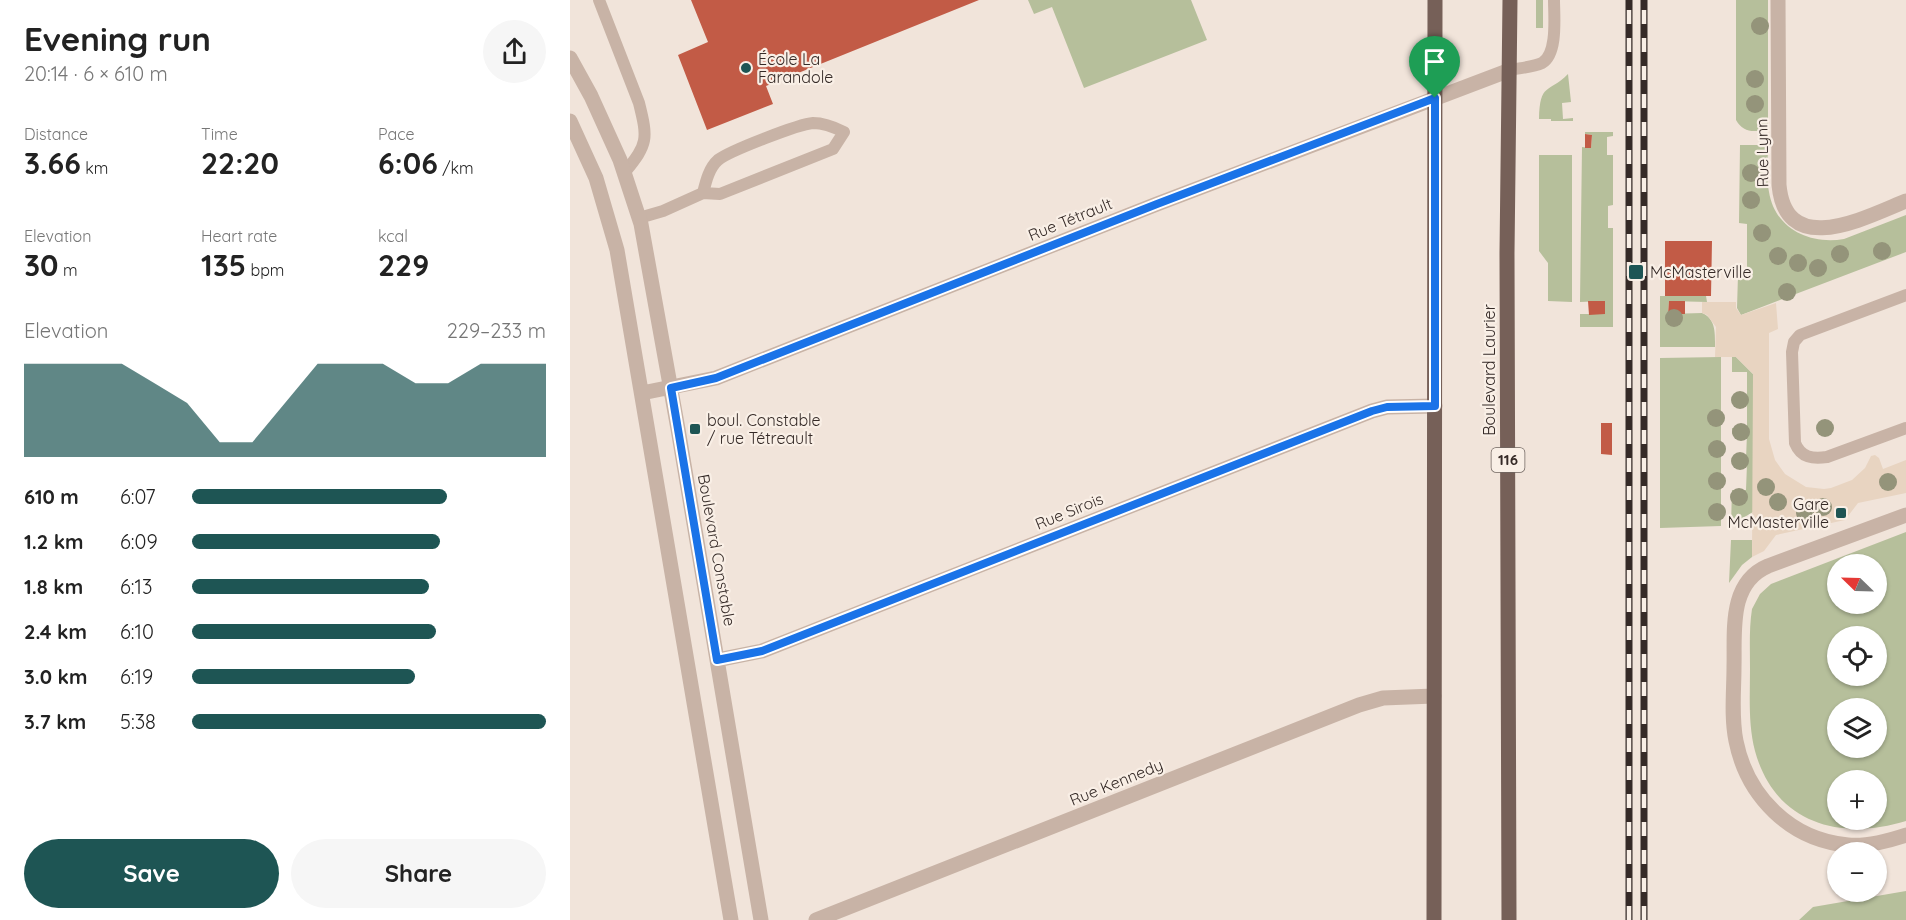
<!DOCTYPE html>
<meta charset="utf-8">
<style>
:root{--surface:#fff;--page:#f6f6f6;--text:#222;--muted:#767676;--accent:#1e5554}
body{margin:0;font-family:Quicksand,sans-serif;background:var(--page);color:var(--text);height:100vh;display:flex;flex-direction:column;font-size:22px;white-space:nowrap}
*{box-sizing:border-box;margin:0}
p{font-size:20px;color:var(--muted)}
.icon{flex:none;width:33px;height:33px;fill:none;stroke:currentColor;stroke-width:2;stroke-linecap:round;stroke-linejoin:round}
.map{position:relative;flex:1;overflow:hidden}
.drawer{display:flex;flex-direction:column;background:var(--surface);width:570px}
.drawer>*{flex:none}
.needle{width:39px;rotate:293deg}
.tools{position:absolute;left:1257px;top:554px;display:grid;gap:12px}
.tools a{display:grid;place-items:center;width:60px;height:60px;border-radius:50%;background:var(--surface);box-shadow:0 2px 4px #0004;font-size:30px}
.pin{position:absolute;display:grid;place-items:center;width:51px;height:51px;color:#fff;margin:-62px -26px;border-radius:50% 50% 50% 0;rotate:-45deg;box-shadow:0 0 6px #0007}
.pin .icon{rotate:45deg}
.round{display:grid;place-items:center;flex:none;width:63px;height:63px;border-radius:32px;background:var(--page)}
.overview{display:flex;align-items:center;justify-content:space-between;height:102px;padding:0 24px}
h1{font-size:33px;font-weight:700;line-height:45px}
.figures{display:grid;grid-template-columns:repeat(3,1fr);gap:9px;height:102px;padding:6px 24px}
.figures div{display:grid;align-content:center}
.figures b{font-size:30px;font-weight:700}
.figures small{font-size:16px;font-weight:400}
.figures p{font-size:16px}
.chart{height:168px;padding:12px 24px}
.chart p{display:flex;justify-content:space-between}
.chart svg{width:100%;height:108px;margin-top:6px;fill:var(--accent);opacity:.7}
.primary-button{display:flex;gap:12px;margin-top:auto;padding:12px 24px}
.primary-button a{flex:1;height:69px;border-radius:36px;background:var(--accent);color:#fff;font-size:24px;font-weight:700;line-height:69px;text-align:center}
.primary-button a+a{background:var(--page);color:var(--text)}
ul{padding:0 24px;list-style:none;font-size:20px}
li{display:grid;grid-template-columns:96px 72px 1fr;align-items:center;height:45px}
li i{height:15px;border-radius:8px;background:var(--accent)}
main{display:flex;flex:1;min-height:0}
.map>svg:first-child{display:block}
.green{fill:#b6bf9b;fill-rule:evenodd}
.plaza{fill:#e8d4c1}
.building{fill:#c25b46}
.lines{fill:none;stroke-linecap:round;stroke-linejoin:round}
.lane{stroke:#c8b3a6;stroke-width:12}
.street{stroke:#c8b3a6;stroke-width:15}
.primary{stroke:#766058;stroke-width:15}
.rail-casing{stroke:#352a27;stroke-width:7}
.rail{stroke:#f9efe6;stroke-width:4.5;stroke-dasharray:14;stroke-linecap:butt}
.tree{fill:#94947a}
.route-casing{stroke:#fff;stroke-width:12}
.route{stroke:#1a73e8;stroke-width:8}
.poi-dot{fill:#1e5554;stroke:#f9efe6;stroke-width:2}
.labels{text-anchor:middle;stroke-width:4.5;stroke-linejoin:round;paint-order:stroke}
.shield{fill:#f9efe6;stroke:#706560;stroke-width:1.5}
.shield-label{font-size:15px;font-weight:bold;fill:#352a27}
.poi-label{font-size:16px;fill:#352a27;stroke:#f9efe6;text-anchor:start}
.street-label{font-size:16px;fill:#352a27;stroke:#f9efe6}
</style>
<main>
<section class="drawer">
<div class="overview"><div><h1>Evening run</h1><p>20:14 · 6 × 610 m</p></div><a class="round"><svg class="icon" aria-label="share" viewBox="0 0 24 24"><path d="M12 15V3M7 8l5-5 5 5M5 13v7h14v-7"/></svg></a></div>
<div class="figures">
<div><p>Distance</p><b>3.66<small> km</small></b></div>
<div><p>Time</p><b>22:20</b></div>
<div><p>Pace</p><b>6:06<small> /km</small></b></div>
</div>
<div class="figures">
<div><p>Elevation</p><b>30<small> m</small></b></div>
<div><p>Heart rate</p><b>135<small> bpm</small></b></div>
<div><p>kcal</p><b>229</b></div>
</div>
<div class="chart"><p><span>Elevation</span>229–233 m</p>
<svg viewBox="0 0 160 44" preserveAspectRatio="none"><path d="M0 44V6L10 6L20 6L30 6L40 14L50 22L60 38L70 38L80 22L90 6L100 6L110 6L120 14L130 14L140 6L150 6L160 6V44z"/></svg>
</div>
<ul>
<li><b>610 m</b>6:07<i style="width:72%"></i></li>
<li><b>1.2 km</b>6:09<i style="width:70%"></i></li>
<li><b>1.8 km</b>6:13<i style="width:67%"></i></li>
<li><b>2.4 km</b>6:10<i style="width:69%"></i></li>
<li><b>3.0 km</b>6:19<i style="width:63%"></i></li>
<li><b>3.7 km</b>5:38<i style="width:100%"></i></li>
</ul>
<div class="primary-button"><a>Save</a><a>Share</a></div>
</section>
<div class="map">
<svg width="1336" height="920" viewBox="0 0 1336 920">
<rect width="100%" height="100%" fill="#f1e4da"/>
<!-- green -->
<path class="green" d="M458,0H621L637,40L514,88L482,7L464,14Z
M966,0H973V28H966Z
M1166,0H1198V128C1186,133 1173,133 1166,120Z
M998,74L1001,102L992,103L993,119L1003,118V121H981V119H969C970,82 978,94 998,74Z
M1015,132H1043V136L1037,137V155H1043V205L1038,206V228H1043V327H1010V314H1035L1034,301L1010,302L1012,147L1021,148L1022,135L1015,134Z
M1170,145H1198C1198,160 1196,177 1199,192C1205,229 1240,245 1274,239L1336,215V252L1171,315L1167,308L1168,275H1177V224L1169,223Z
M969,155H1002V302L978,301V263L969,251Z
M1090,296H1136L1137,302L1099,301L1098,314L1132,313C1146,319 1145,333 1145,347H1090Z
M1151,357V526L1090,528V358Z
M1162,357H1166L1183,374V512L1161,525L1162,490H1176L1177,464H1162V459H1176L1177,434H1162V428H1177V403L1162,402V398L1177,397V372H1162Z
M1336,532V821C1271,841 1205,824 1185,751C1178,724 1180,696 1180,669C1180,649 1179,628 1182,609L1190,594L1201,584ZM1268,564H1306V603H1268ZM1268,636H1306V675H1268ZM1268,708H1306V747H1268ZM1268,780H1306V819H1268Z
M1161,540H1182V557L1172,565L1159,583Z
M1336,891V920H1229L1243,907Z"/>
<!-- plaza -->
<path class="plaza" d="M1132,302H1166V308L1171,315L1206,303L1208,329L1199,333V439L1205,460L1215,474L1236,487L1254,489L1261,488L1282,480L1295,468L1301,456L1305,455L1309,458L1313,469L1336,460V493L1288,503L1275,520L1206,535L1194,551L1182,557L1183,374L1166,357H1145L1146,327L1137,315L1132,313Z"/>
<!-- building -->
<path class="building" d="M121,0H409L196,86L203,104L137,130L108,55L138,42Z
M1015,134L1022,135L1021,148H1015Z
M1095,241H1142L1141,296H1095Z
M1018,301H1035V314L1019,315Z
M1099,301H1115V314H1098Z
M1031,423H1042V455L1031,454Z"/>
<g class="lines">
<!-- lane -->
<path class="lane" d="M29,0L69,103C78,139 78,144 55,172
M940,70C950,68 963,67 972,63C988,54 984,16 984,0
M69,218L93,211L133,193L150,194L263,149L274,132C264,127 254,123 243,123C229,124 159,151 148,160C139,168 136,181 133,193
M1336,295L1230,335L1224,342L1222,352L1225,443C1231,458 1243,459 1257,457L1336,428"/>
<!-- street -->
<path class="street" d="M1208,0L1209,185C1216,260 1296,217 1336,201
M0,58L21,96L50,160L71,224L108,429L191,920
M0,121L26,178L47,250L161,920
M72,393L146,378L587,204L940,70
M1336,515L1198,566C1158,583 1165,632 1164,667C1164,691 1161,717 1166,741C1177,796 1220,840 1278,845C1297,847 1318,841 1336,835
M147,660L192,651L802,411L817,407L865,406
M246,920L789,705L813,698L864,696"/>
<!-- primary -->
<path class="primary" d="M864,920L865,0
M939,920L937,253L940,0"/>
<!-- rail casing -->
<g class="rail-casing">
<path id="rail" d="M1059,920V0
M1074,920V0"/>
</g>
<!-- rail -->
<use href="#rail" class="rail"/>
</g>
<!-- trees -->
<g class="tree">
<circle cx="1190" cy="26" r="9"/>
<circle cx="1185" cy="79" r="9"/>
<circle cx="1185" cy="104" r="9"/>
<circle cx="1181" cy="173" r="9"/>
<circle cx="1181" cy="200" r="9"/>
<circle cx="1192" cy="233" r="9"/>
<circle cx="1312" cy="251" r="9"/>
<circle cx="1270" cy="254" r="9"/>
<circle cx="1208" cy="256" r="9"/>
<circle cx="1228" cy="263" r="9"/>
<circle cx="1248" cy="268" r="9"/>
<circle cx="1217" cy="292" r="9"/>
<circle cx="1104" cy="318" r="9"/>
<circle cx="1170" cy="400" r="9"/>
<circle cx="1146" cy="418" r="9"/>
<circle cx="1255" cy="428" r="9"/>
<circle cx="1171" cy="432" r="9"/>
<circle cx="1147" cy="449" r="9"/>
<circle cx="1170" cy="461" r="9"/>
<circle cx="1147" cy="481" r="9"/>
<circle cx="1318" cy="482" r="9"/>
<circle cx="1196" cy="487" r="9"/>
<circle cx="1169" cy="497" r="9"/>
<circle cx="1208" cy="502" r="9"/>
<circle cx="1253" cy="507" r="9"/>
<circle cx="1147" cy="512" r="9"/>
<circle cx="1235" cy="513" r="9"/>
</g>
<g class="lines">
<!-- route casing -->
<g class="route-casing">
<path id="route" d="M865,98V406L817,407L802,411L192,651L147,660L101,388L146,378L587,204Z"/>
</g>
<!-- route -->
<use href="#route" class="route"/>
</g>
<!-- markers -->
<g class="poi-dot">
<circle cx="176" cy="68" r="6"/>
<rect x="1058" y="264" width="16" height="16" rx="3"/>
<rect x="119" y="423" width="12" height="12" rx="3"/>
<rect x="1265" y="507" width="12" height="12" rx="3"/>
</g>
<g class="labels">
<!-- shield labels -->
<rect class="shield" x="921.5" y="448" width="33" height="24" rx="4.5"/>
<g class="shield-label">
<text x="938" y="465">116</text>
</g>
<!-- poi labels -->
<g class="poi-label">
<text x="188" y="65">École La<tspan x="188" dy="18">Farandole</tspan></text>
<text x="1080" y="278">McMasterville</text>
<text x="137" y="426">boul. Constable<tspan x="137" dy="18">/ rue Tétreault</tspan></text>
<text x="1259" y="510" text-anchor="end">Gare<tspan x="1259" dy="18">McMasterville</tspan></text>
</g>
<!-- street labels -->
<g class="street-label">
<text transform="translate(1192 153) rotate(-91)" y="6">Rue Lynn</text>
<text transform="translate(500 219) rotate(-22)" y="6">Rue Tétrault</text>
<text transform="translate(919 370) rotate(-90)" y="6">Boulevard Laurier</text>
<text transform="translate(499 511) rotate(-22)" y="6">Rue Sirois</text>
<text transform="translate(147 550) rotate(80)" y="6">Boulevard Constable</text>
<text transform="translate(546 782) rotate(-22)" y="6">Rue Kennedy</text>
</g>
</g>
</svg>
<div class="tools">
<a><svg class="needle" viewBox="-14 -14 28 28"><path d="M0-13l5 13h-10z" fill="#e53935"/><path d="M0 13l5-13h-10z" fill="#767676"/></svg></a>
<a><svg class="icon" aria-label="locate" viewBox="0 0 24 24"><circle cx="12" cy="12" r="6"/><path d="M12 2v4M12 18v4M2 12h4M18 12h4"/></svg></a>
<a><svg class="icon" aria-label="layers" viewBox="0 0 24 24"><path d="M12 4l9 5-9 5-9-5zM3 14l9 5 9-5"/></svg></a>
<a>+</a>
<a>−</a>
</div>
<div class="pin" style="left:865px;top:98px;background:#1e9e55"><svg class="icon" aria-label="arrive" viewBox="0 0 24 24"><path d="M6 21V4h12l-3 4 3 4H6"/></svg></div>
</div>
</main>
